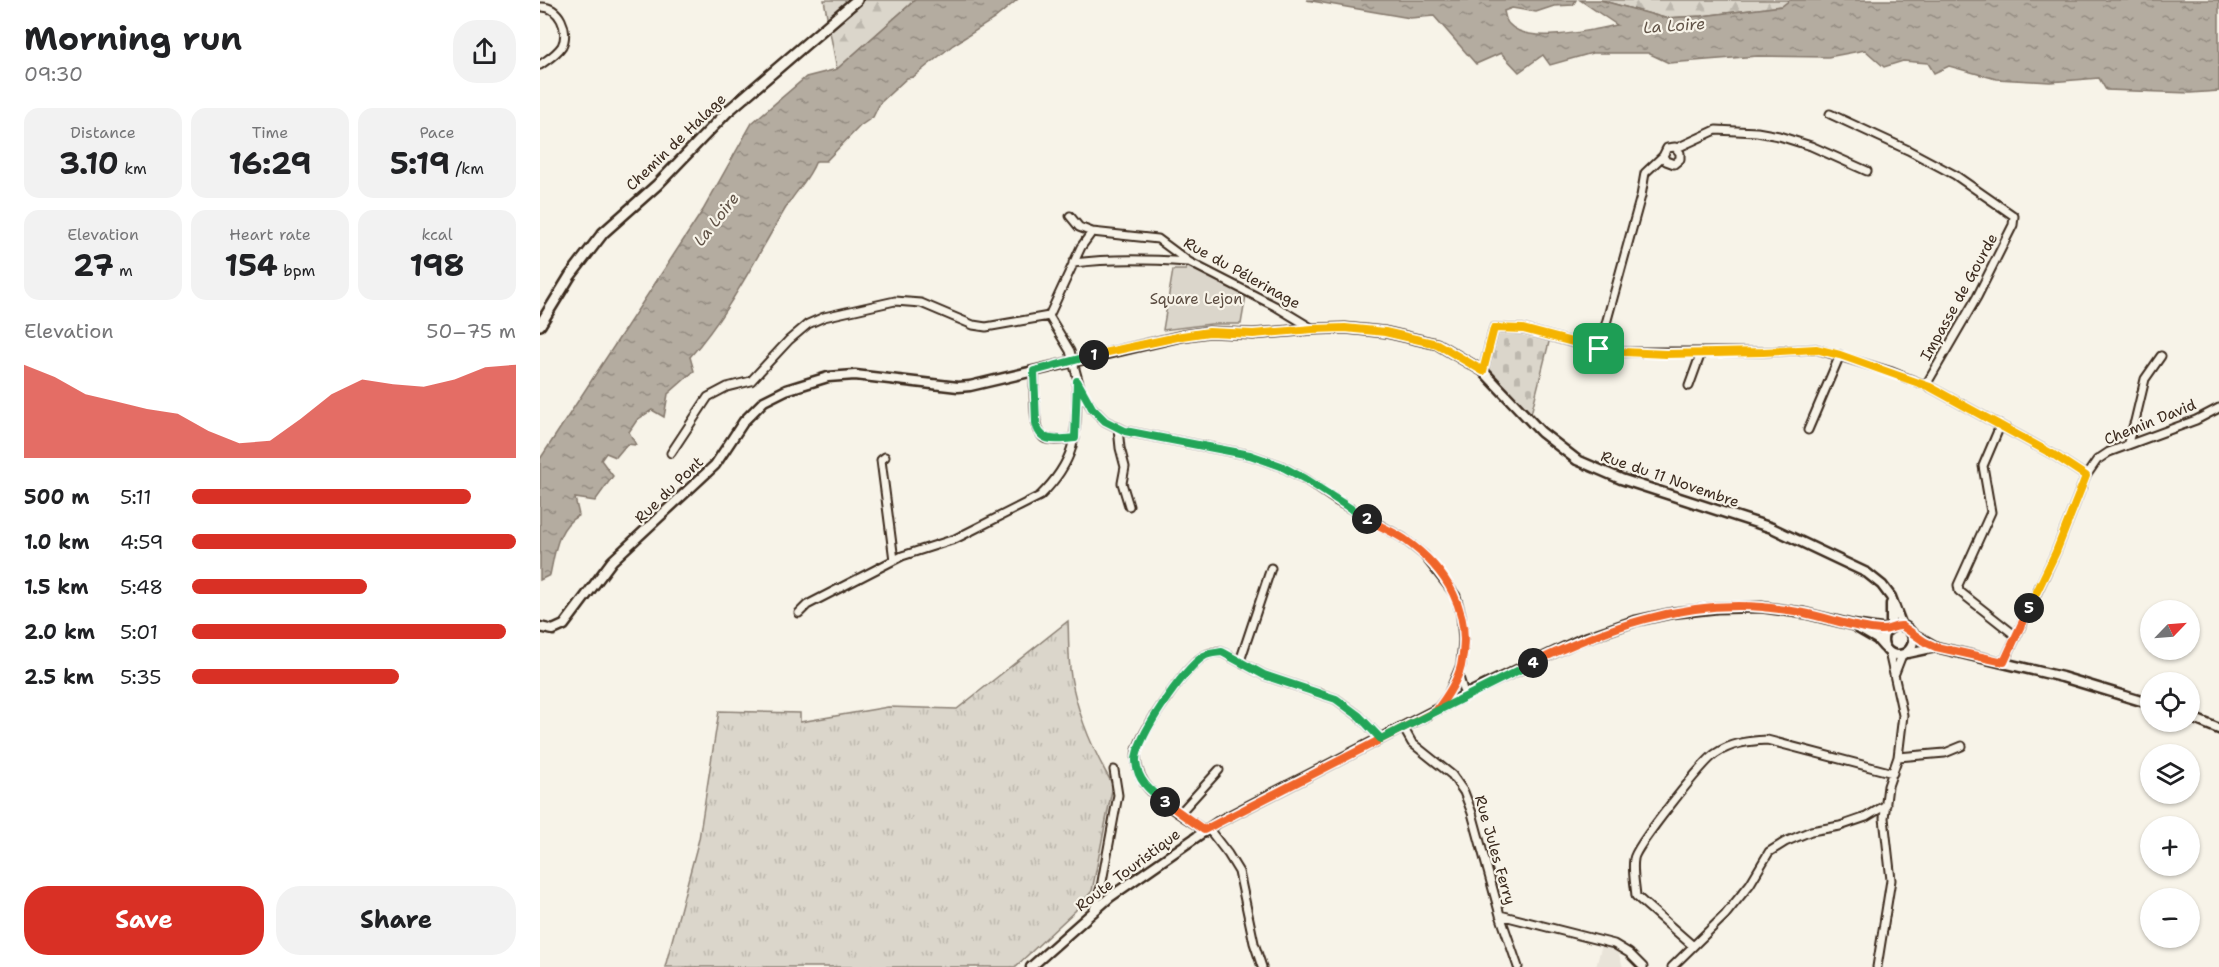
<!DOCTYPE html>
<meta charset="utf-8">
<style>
:root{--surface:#fff;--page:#f2f2f2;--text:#202124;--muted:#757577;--accent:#d93025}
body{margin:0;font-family:"Shantell Sans",sans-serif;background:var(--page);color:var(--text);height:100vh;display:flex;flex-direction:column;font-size:22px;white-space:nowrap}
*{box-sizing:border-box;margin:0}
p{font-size:20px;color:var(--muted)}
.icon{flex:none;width:33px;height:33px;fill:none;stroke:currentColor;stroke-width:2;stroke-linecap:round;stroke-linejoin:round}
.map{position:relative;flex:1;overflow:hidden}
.details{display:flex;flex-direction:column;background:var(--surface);width:540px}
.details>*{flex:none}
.needle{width:39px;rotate:65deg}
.tools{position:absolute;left:1600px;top:600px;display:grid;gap:12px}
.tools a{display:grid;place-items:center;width:60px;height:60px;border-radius:50%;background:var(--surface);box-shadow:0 2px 4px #0004;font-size:30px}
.pin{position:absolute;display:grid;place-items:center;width:51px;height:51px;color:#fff;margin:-26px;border-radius:12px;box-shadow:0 3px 9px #0006}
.km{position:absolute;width:30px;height:30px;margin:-15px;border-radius:50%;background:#222;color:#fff;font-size:16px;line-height:30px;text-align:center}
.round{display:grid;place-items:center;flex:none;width:63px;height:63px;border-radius:24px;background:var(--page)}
.summary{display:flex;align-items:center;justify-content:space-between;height:102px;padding:0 24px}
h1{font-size:33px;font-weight:700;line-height:45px}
.stats{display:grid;grid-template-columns:repeat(3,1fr);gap:9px;height:102px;padding:6px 24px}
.stats div{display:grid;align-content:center;border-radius:15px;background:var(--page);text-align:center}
.stats b{font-size:30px;font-weight:700}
.stats small{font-size:16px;font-weight:400}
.stats p{font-size:16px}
.chart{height:168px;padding:12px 24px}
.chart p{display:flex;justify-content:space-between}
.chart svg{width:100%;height:108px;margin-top:6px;fill:var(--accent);opacity:.7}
.button{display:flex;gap:12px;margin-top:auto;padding:12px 24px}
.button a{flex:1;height:69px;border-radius:24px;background:var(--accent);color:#fff;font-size:24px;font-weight:700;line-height:69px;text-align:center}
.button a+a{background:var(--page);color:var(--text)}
ul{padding:0 24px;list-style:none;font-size:20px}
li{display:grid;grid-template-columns:96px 72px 1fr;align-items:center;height:45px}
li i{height:15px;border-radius:8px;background:var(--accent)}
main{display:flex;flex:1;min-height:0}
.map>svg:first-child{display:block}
.built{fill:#e9e4d9}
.grass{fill:url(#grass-tufts);stroke:#8b8074;stroke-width:1.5}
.forest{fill:url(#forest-firs);stroke:#8b8074;stroke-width:1.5}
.cemetery{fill:url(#cemetery-stones);stroke:#8b8074;stroke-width:1.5}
.green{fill:#dbd6cb;stroke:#8b8074;stroke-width:1.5}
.water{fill:url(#water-ripples);stroke:#84786c;stroke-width:1.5}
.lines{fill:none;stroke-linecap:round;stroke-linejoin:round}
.minor-casing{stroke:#3b2a1e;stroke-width:11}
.tertiary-casing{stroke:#3b2a1e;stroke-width:13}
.secondary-casing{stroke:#3b2a1e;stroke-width:14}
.minor{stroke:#f7f3e8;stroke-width:7}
.tertiary{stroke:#f7f3e8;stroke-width:8}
.secondary{stroke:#f7f3e8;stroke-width:9}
.split-1-casing{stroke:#fff;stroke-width:12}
.split-2-casing{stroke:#fff;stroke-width:12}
.split-3-casing{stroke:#fff;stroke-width:12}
.split-4-casing{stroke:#fff;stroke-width:12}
.split-5-casing{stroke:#fff;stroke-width:12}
.split-6-casing{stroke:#fff;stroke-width:12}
.split-1{stroke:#f5b400;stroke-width:8}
.split-2{stroke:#22a559;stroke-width:8}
.split-3{stroke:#f0652b;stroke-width:8}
.split-4{stroke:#22a559;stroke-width:8}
.split-5{stroke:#f0652b;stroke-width:8}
.split-6{stroke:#f5b400;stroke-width:8}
.labels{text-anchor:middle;stroke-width:4.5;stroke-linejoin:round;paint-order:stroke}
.street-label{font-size:15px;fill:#3b2a1e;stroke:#f7f3e8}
.park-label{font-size:15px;fill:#5b4c41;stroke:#f7f3e8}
.water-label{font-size:16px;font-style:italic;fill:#5f5145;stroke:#f7f3e8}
</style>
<main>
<section class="details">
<div class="summary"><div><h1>Morning run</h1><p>09:30</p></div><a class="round"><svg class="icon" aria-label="share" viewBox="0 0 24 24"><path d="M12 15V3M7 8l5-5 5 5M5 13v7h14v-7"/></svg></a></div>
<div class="stats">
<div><p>Distance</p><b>3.10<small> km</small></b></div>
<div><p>Time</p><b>16:29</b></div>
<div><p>Pace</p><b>5:19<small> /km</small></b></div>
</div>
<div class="stats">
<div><p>Elevation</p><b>27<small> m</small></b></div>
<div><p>Heart rate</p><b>154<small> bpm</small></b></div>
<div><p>kcal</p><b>198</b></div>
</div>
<div class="chart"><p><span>Elevation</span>50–75 m</p>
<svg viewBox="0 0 160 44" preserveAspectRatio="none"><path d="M0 44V6L10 11L20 18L30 21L40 24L50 26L60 33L70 38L80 37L90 28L100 18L110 12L120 14L130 15L140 12L150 7L160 6V44z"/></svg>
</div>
<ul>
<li><b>500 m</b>5:11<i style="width:86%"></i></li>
<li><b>1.0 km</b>4:59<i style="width:100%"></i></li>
<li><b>1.5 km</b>5:48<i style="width:54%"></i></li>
<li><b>2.0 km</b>5:01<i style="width:97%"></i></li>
<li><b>2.5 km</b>5:35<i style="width:64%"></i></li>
</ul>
<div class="button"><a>Save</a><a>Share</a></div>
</section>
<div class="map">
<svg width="1679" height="967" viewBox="0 0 1679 967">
<defs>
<pattern id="grass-tufts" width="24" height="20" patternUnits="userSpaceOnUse" patternTransform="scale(1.5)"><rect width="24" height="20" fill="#dbd6cb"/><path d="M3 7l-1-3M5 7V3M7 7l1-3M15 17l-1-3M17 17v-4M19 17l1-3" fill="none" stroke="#bdb8ae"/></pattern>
<pattern id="forest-firs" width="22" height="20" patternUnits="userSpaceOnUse" patternTransform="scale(1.5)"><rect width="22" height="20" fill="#dbd6cb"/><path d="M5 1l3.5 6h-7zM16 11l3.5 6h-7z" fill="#bdb8ae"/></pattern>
<pattern id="cemetery-stones" width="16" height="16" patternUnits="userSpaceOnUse" patternTransform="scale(1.5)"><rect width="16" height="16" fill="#dbd6cb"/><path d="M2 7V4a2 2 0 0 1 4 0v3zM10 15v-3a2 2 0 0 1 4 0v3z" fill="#bdb8ae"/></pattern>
<pattern id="water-ripples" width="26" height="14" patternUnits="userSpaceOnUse" patternTransform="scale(1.5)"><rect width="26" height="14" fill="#b4aca0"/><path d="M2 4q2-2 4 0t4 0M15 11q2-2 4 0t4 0" fill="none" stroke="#948c82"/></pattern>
</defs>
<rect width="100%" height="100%" fill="#f7f3e8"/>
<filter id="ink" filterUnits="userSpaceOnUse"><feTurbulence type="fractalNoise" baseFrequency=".0167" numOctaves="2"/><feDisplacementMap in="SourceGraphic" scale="12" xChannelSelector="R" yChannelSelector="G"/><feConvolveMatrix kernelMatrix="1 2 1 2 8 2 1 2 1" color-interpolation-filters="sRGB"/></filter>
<g filter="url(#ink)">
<!-- built -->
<path class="built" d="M1062,944L1078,952L1083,967H1056Z"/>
<!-- grass -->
<path class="grass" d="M528,621C529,639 528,659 531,677C538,716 553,751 573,785L552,891L535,911L475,967H125L159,839L179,711L260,713V722L348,707L417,709Z"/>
<!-- forest -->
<path class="forest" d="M284,0H375L297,69Z
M1060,0H1250L1243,6L1162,16L1125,18Z"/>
<!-- cemetery -->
<path class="cemetery" d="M957,332H982L1010,338L991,414L948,368Z"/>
<!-- green -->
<path class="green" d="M647,266L706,295L701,324H671L623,330L633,270H646Z"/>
<!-- water -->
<path class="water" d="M375,0H477L454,19L413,45L373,77L367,78L340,103L333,117L320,126L286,161H276C268,181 257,189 247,206C216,257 190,312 150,357L154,371L128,394L124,417L112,410L97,420L89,432L96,445L87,444L76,457L66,453L61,460L73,476L55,501L35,498L39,515C17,527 15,552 10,575L0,580V459L163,210L212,123L266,77L297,69Z
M766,0H1036L1033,5L1014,6L996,12L972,8L964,11C965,15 966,22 969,24C988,46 1051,30 1077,25L1040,0H1060L1125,18L1162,16L1242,6L1250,0H1679V91L1650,93L1566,90L1559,78L1510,82L1456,79L1409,66L1394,73L1388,63L1363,61L1344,67L1325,50L1288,57L1218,56L1129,63L1108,53H1052L1010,65L1003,55L979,72L961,53L936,64L894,16L870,18Z"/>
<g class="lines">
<!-- minor casing -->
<g class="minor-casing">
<path id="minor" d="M0,7C19,5 30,31 22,46C17,54 7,60 0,65
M1290,114L1368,150L1415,175L1474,216L1473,225L1437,297L1386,385
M1137,148L1176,130L1217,132L1239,136L1271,146L1327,171
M530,216L539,227L552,232L618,239L649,262L735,306L773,329
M552,232L541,247L509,316L530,351L541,391L552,408L565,421L585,431L710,455L741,466L765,479L797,501L863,538L884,555L916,596L921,615L923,640L921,665L908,695L898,708
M533,263C572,258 609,259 647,262
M1059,349L1101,196L1105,173L1123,156L1127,148L1135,147L1140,153V159L1134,164L1126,161L1123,156
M494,371C495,386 491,433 506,439C514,442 526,439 535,438
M943,371L954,328L983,329L1057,349L1084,352H1223L1276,349L1352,372L1390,387L1514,455L1546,476
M1149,386L1161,353
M1460,426L1443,466L1451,512L1418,585L1419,591L1476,636
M578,428L580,448L585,467L582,483L589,506
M1268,430L1300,355
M1587,445L1595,421L1605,379L1621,356
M131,453L168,397L187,387L211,381L249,340L268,324L284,317L355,301L381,303L433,325L446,327L509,316
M345,457L341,460L354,560
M259,613L267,605L362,556L415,539L500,496C538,458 536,435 537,384
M700,661L731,568
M1464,662L1516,552L1546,476L1557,460L1569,452L1656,420L1679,408
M1355,673L1362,655
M918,674L923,690L929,693
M863,727L872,743L912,775L924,792L932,813L960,915L978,967
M1358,757L1405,753L1422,746
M640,813L679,770
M668,828L688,854L699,872L714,943L722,967
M664,830C645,817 610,798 601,777C597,769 595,759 597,750C603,730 646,666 664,656C669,653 676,652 682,652L724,675L796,699L819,716L841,739
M553,912L561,887L578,795L574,770
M960,915L1074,944L1089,953L1103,967
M1153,946L1096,896C1095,884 1092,870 1094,859C1095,847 1163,762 1175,754C1191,743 1208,741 1227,740L1353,773
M1132,967L1185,915L1210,884L1229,852L1245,842L1271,831L1300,826L1326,817L1346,805
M1337,967L1351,880L1344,818L1348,786L1358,757L1363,715L1349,652"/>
</g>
<!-- tertiary casing -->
<g class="tertiary-casing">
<path id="tertiary" d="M1343 640a15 15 0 1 1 30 0a15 15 0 1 1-30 0Z
M0,627L13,630L24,625L72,561L175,465L204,421L224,401L246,390L288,377L315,375L418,387L430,386L642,336L669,332L713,334L773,329L805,328L845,332L897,344L943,371L1001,432L1037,460L1081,479L1232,528L1327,573L1342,585L1351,597L1362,626
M1318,628L1337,639L1344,647
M1351,628V604
M1371,633L1396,647L1522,677L1611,704
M1368,653L1396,647
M1650,717L1679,729
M491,967L570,897L678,822L929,693L1040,640L1095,621L1132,613L1177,608L1221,607L1264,613L1313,625L1348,630"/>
</g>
<!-- secondary casing -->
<g class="secondary-casing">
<path id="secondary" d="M0,325L30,276L63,233L117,185L188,111L317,0"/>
</g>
<!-- minor -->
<use href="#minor" class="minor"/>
<!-- tertiary -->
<use href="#tertiary" class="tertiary"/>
<!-- secondary -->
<use href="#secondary" class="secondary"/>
</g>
</g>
<g class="lines" filter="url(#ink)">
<!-- split-1 casing -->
<g class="split-1-casing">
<path id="split-1" d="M554,355L642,336L669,332L713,334L773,329L805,328L845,332L897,344L943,371L954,328L983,329L1059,349"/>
</g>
<!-- split-2 casing -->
<g class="split-2-casing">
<path id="split-2" d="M554,355L494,371L496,423C500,445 519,439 535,438L537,381L552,408L565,421L585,431L710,455L741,466L765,479L827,519"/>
</g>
<!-- split-3 casing -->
<g class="split-3-casing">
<path id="split-3" d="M625,802L664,830L896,711C906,698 917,682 921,666C933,612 907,569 864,539C852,531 839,526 827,519"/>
</g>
<!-- split-4 casing -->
<g class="split-4-casing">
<path id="split-4" d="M625,802C610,791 597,780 596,761C595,739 645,667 664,656C669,653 676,653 682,652L724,675L796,699L819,716L841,739L993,663"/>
</g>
<!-- split-5 casing -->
<g class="split-5-casing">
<path id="split-5" d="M993,663C1065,628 1142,600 1223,607C1236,609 1251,610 1264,613C1289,618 1314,628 1340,630C1349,631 1354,625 1362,626L1385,642L1396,647L1464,662L1489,608"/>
</g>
<!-- split-6 casing -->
<g class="split-6-casing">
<path id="split-6" d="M1059,349L1083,352L1126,354L1223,352L1276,349L1300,355L1390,387L1514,455L1546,476L1516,552L1489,608"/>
</g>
<!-- split-1 -->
<use href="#split-1" class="split-1"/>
<!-- split-2 -->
<use href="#split-2" class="split-2"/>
<!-- split-3 -->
<use href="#split-3" class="split-3"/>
<!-- split-4 -->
<use href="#split-4" class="split-4"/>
<!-- split-5 -->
<use href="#split-5" class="split-5"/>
<!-- split-6 -->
<use href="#split-6" class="split-6"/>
</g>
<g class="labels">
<!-- street labels -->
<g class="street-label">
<text transform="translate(136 142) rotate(-44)" y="5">Chemin de Halage</text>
<text transform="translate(702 273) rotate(29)" y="5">Rue du Pélerinage</text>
<text transform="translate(1419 297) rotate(-61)" y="5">Impasse de Gourde</text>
<text transform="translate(1610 422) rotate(-22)" y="5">Chemin David</text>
<text transform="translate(1130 479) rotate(19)" y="5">Rue du 11 Novembre</text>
<text transform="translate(129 490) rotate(-44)" y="5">Rue du Pont</text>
<text transform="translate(955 850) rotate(74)" y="5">Rue Jules Ferry</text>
<text transform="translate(588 870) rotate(-37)" y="5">Route Touristique</text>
</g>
<!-- park labels -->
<g class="park-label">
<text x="656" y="304">Square Lejon</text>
</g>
<!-- water labels -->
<g class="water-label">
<text transform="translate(1134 25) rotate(-4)" y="6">La Loire</text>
<text transform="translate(176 219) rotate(-52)" y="6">La Loire</text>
</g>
</g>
</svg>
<div class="tools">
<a><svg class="needle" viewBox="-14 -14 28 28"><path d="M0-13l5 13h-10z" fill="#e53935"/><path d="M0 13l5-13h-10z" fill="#757577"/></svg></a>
<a><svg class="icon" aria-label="locate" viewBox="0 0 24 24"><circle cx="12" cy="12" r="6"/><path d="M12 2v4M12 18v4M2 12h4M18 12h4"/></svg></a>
<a><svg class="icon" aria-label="layers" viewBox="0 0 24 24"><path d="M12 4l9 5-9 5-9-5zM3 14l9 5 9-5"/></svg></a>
<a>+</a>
<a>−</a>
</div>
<div class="pin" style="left:1059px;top:349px;background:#1e9e55"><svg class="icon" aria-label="arrive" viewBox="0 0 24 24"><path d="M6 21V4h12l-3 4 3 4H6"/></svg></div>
<b class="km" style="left:554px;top:355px">1</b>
<b class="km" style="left:827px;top:519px">2</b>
<b class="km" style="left:625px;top:802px">3</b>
<b class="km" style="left:993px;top:663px">4</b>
<b class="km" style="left:1489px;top:608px">5</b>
</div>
</main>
